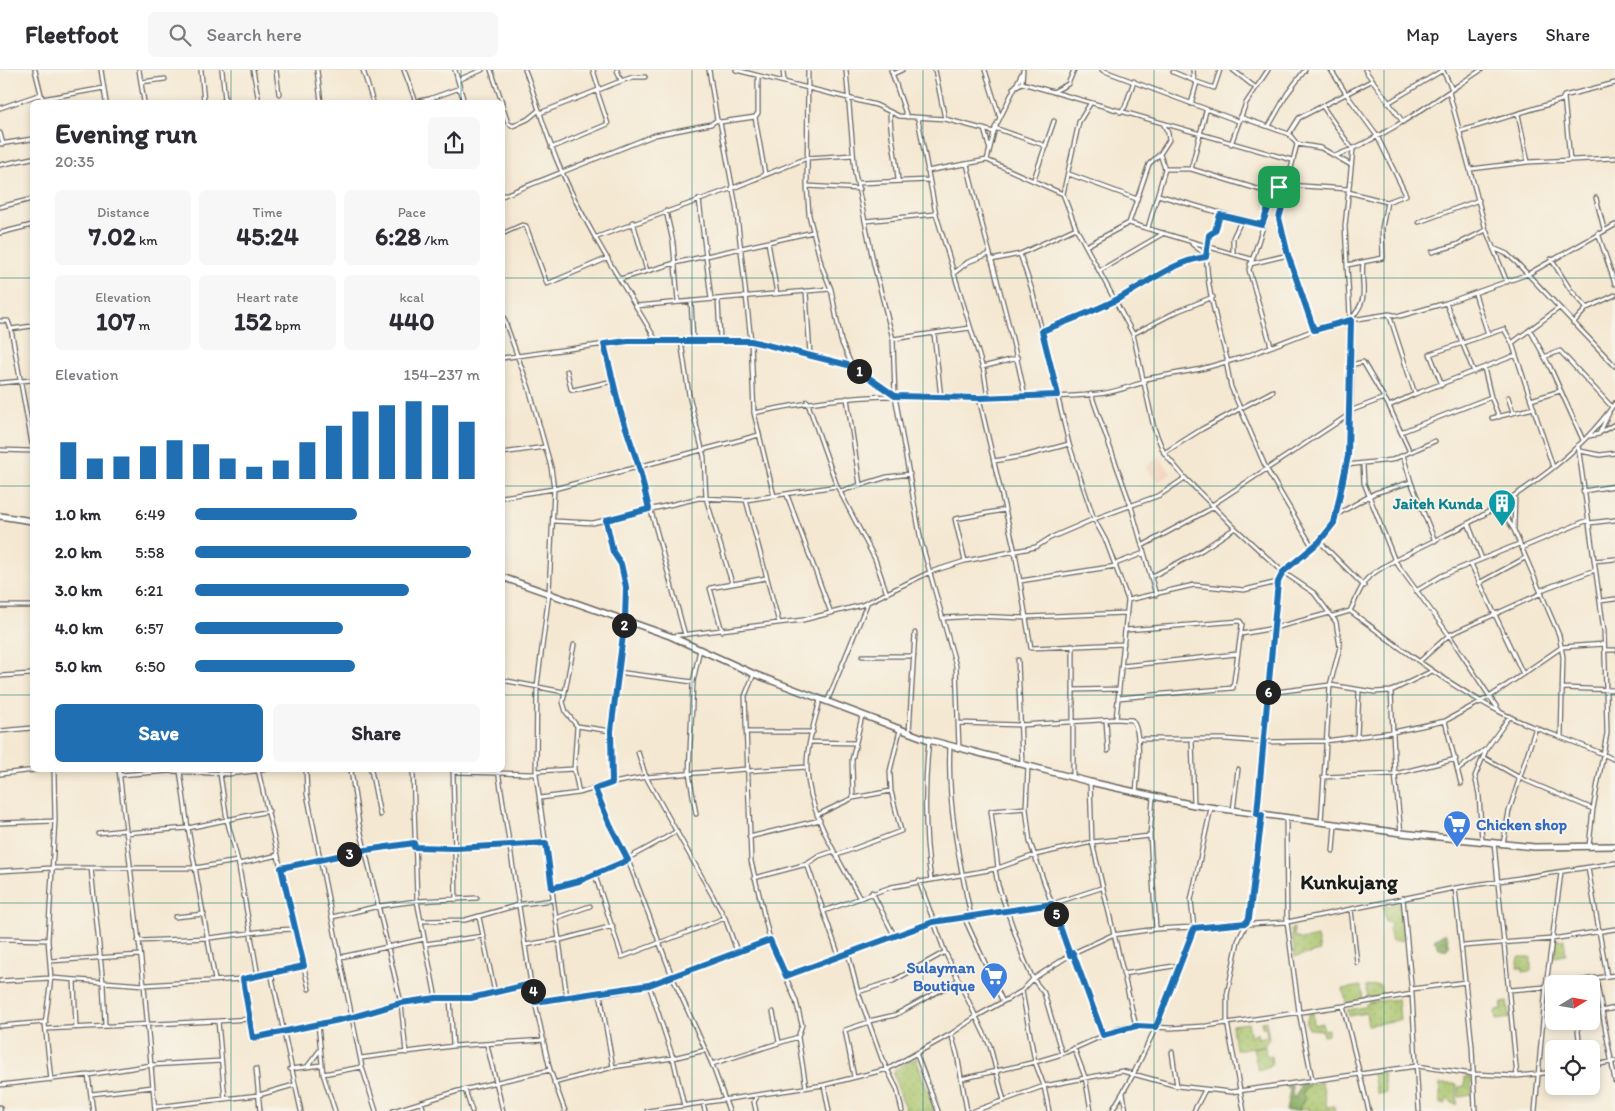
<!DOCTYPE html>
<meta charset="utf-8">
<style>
:root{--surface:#fff;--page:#f7f7f7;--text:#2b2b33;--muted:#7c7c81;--line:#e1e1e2;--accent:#1f6fb2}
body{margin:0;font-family:Itim,sans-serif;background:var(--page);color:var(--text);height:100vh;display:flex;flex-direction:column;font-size:19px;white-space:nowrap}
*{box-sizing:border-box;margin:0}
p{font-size:16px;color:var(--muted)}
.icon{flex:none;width:28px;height:28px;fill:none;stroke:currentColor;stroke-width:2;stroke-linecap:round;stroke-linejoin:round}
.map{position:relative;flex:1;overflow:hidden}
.side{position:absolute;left:30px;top:30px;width:475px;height:672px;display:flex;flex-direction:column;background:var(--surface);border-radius:8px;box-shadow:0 2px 8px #0003}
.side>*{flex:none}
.needle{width:32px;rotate:79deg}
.buttons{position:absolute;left:1545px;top:905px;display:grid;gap:10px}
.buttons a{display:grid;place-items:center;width:55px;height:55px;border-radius:8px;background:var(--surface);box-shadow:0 2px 8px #0003;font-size:25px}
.pin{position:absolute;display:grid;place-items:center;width:42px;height:42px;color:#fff;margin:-21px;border-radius:10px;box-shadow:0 2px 8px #0006}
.km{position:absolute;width:25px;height:25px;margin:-12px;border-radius:50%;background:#222;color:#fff;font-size:14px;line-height:25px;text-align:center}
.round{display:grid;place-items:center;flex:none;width:52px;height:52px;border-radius:8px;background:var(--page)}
.overview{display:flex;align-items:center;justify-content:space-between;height:85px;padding:0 25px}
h1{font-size:28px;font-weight:800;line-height:38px}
.stats{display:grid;grid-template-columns:repeat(3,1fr);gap:8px;height:85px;padding:5px 25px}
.stats div{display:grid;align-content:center;border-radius:8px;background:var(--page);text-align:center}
.stats b{font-size:25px;font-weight:800}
.stats small{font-size:14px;font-weight:400}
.stats p{font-size:14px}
.chart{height:140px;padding:10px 25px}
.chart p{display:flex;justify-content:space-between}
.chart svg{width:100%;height:90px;margin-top:5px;stroke:var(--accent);stroke-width:6}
.primary-button{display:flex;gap:10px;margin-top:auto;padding:10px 25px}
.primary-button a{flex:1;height:58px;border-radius:8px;background:var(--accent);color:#fff;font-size:20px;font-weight:800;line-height:58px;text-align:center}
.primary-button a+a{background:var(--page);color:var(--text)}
ul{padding:0 25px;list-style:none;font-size:16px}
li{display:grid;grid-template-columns:80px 60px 1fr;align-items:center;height:38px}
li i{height:12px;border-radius:6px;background:var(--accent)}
header{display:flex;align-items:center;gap:30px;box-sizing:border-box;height:70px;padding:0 25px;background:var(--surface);border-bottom:1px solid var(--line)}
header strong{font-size:24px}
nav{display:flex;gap:28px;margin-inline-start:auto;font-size:18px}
.search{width:350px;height:45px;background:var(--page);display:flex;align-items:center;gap:12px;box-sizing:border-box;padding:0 18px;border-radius:8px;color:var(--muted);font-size:19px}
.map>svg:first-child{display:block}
.built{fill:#f3d4bf}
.green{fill:url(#green-dots);stroke:#627044}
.forest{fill:url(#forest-crowns);stroke:#51633e}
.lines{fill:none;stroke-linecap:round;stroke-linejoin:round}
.street-casing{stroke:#68635c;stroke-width:5.5}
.secondary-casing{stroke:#68635c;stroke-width:8}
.street{stroke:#fff;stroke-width:3}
.secondary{stroke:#fff;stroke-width:5}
.route-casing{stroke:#fff;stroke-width:10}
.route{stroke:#1f6fb2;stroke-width:6}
.grid{fill:none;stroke:#0f766e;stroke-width:1;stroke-opacity:0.55}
.labels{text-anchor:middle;stroke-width:4;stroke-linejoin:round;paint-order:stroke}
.culture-label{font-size:16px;font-weight:bold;fill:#0d838f;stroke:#f7f3e8;text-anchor:end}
.shop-label{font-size:16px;font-weight:bold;fill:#366cbe;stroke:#f7f3e8;text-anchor:start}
.district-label{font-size:21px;font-weight:bold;fill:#1c1c1c;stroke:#f7f3e8}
</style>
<header>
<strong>Fleetfoot</strong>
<div class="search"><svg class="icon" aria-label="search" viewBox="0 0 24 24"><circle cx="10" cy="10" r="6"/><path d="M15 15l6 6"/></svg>Search here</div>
<nav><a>Map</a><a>Layers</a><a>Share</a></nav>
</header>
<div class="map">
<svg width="1615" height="1041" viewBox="0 0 1615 1041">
<defs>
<pattern id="green-dots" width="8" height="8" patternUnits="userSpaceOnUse" patternTransform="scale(1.25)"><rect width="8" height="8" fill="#a9c56c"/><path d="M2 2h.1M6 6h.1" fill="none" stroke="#91a95d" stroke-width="1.8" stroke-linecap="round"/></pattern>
<pattern id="forest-crowns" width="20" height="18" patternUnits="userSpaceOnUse" patternTransform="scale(1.25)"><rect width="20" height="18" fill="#86aa60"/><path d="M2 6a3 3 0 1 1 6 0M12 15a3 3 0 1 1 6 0" fill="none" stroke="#6d8a4e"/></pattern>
</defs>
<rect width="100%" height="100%" fill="#f7f3e8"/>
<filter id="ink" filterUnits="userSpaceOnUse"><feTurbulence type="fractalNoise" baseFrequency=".02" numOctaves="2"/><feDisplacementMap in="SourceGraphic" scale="10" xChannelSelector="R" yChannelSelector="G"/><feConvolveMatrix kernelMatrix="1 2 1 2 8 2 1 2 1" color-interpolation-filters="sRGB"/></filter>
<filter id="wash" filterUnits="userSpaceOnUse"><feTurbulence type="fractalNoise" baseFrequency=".0096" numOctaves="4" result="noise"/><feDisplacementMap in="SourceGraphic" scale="20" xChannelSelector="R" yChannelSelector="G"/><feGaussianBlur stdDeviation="1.12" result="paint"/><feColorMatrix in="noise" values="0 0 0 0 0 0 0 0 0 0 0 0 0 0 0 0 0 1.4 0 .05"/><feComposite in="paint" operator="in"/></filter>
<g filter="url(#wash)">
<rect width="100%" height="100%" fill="#f4e8d2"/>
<!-- built -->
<path class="built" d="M1159,386L1171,403L1158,412L1146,397Z"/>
<!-- green -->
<path class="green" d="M1401,833L1404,870L1392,871L1389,860L1391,855L1386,851L1383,837Z
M1294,858V865C1300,872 1308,869 1317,867L1320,881L1295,887L1291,859Z
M1564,869L1566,885L1553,887L1554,871Z
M1519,887H1531V901L1523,902V898H1517Z
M1380,915L1382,927L1368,928L1366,916Z
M1361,916L1363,930L1346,933L1343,919Z
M1398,929L1400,950L1368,955L1366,943L1349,946L1347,940L1365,937L1368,932Z
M1507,932L1510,948L1496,950L1495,941L1502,940L1501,933Z
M1313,942L1314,955L1322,953L1324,960L1328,959V965L1323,966L1322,960L1309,959L1306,953L1309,943Z
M1266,951L1269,969L1265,975L1235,980L1232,955L1248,953L1251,967L1257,963L1258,968L1267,966L1266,957H1262V952Z
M1265,976L1266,985L1271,986L1272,995L1258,1000L1253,978Z
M916,988L935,1041H906L893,1004L895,1003L894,1000Z
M1383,1002L1386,1023L1377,1024L1373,1004Z
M1465,1007L1471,1008L1472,1025L1459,1027V1017L1465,1016Z
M1322,1012L1327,1037L1334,1036L1335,1041H1307L1310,1040L1308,1038L1298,1041L1304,1028L1302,1024L1309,1014Z
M1440,1014H1457V1034H1453L1448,1029L1445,1034H1440Z"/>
<!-- forest -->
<path class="forest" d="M1445,863L1450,875L1446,880L1439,878L1434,870Z
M1301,1012H1307L1309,1015L1302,1024L1305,1027L1298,1041H1286L1290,1019L1286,1016L1292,1015L1293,1029L1298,1022Z"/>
</g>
<g filter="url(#ink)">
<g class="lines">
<!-- street casing -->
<g class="street-casing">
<path id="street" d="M35,0L43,32
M101,0L106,32
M139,0L144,32
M201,0L204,32
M253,0L259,32
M276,0L279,24
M317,0L321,32
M363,0L373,32
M404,0L416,32
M455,0L464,32
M491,0L502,32
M525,0C538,33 546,67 561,100C587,159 623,214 656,270
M593,0L599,19
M617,0L621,11
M709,0L717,50L720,52L736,136L751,271L754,343L774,426
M736,0L876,35L899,46L945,49L994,62
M783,0L784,12
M808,0L807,116L809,145L822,197L831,219L841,271L852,296
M846,0L855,103L874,195L893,269L895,326L921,471L956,596L959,679
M891,0L907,47
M935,0L945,49
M985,0L1000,48
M1102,0L1238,51
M1193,0L1194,11
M1365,0L1403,52
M1443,1L1452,19
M1173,2L1197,12
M893,4L902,0
M758,6V43L755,47L765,104
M458,10L482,0
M141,12L165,9
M1022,13L1023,0
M1013,18L1022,13L1292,90
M1256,18L1268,0
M1053,22L1068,14L1074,0
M1449,22L1486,160L1507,212
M1564,27L1570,90
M42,29L104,18
M221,32L225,30L222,0
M413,32L429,29L460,18
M1388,33L1443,0
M1191,34L1197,12L1214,18L1220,0
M502,35L508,53L513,56L528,49L539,40
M1323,37L1353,80L1345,156L1347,195
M0,38L41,24
M1120,42L1125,37L1134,11
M540,43L621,11L633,7H645
M890,43C890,66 897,88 898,111
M1518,44L1528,92
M1240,47L1289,64L1297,74L1321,78L1351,95
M918,49L936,144L984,302L988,328
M720,52L755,47
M1269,56L1287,24L1305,0
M995,58L1046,76
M984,59L989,77
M1461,61L1562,30L1564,26L1615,13
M0,63L3,74
M1289,64L1299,48L1373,10
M0,74L32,69
M1231,74L1246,33L1256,18L1233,0
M551,78L608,54L597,21
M1160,84L1165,99
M1335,86C1388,66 1434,31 1481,0
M987,90L995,58L1022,3
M967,94C985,172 1010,248 1025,327
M0,95L32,88
M1191,99L1206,41
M1471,99L1528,92L1615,88
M927,101L987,90L1063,124L1076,158L1133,264L1154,358L1164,383L1185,408L1235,458L1283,502L1314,523L1336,552L1340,577L1330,615L1321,752
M1069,104L1137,129
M1034,109L1054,51
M859,113L929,110
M1287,115L1297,74
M1289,115L1279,148L1288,185L1314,260
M807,116L860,119
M1348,122L1387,132
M1063,124L1079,52L1090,34
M1158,125L1262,155
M502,126L655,65L711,54L717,50
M1596,128L1604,159
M699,129L711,229
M0,137L32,129
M666,141L673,172L678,231
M1220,145L1215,161L1209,165C1200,199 1218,257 1228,292
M865,151L936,144
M1241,151L1233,168V184L1251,189
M633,152L647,201
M1419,152L1479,130
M1129,153L1149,94L1160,84L1169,70L1168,63L1164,55
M1148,158L1165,99H1191L1274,124
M0,163L32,155
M1598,163L1615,214
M502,164L522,155L526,156L547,214L608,188
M597,167L733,118L807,88L853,85
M768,172L777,224
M1192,174L1205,184
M1086,176L1129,153L1233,184
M1493,178L1507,184L1518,194L1615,296
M1432,182L1456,175L1486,160
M1020,184L1032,220L1069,374L1094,449L1106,471L1128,530L1116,649L1132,650C1143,662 1137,707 1136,723
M1551,189L1570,219L1587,238
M991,190L1020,184L1076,158
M1250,194L1288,185
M1099,201L1164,163
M954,203L968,192L989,184
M620,209L675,193L813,162
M806,221L810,285
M1475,224L1488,264
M718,229L720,269
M691,231L693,270
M1446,233L1474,302
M636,236L831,219
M502,243L529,318L551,397L554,419L549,523L537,616L536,704L567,928
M1389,244L1415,324
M1351,249C1371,226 1360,219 1363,192
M0,251H8L11,259L32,374
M1573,253L1587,238L1615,225
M11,259L32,256
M1530,260L1550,297L1583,370
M1042,261L1115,231L1186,191L1206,187
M934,264L941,328
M1133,264L1178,241L1213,227
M893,269L970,258
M681,271L689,325L704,387L706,428L732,513
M1512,273L1559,238
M604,274L620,340L639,397L685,565
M1271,276L1249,200L1275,120L1287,115L1348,119
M1544,287L1560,281L1612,337
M502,288L628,271H751L852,296L895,326
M1226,292L1231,317L1266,398L1313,478
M1351,295L1363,292L1389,336L1410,382
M982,297L1018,288
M567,301L571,319L573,320L613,311
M1145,309L1201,299L1244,287L1314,260L1351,250L1389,244L1400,246L1446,233L1528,204L1615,155
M0,313L32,310
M1442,315L1430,284L1504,259L1512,273L1553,397
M1091,324L1131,436L1156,525
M1491,327L1499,347
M1508,327L1513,342
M847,328L860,415
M979,328L1015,482L1031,578L1124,574
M1531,330L1560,321
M807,331L837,416L875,489L887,524
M1389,336L1415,324L1516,285
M1350,341L1384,328
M754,343C800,333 845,327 893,326C961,324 1029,331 1098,324C1113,323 1130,316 1145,312
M1492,348L1534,338
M1401,362L1491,327L1484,298
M1601,362L1615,354
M1589,366L1599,364L1609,343
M1578,375L1604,561L1606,620L1607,663L1593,739L1589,776
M0,380L32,381
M1580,381L1600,385L1615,383
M502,383L545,377
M1164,383L1202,359L1273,321
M1403,385L1411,412L1435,471
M994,391L1024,386L1069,374
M1346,395L1392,390L1435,371
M1363,395L1364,413L1395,491L1449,565L1500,642
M841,421L887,407L910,404
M1583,421L1615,416
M787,425L831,543
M502,427L554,419L759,365
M746,430L779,553
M1212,435L1350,344
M1499,435L1514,460L1559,565L1563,587L1561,666
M1336,445L1375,423L1411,412
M606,450L613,482L621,494L625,517V549L611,661L612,713
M554,451L593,453L699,428L746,430L837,416
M1468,453L1482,489
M1589,453L1615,450
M1514,459L1515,425
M1319,471L1364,516
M1142,476L1214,437
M1521,478L1588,450
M965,491L955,449L1004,440
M1594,491L1615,489
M1115,494L1144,483
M1471,494L1523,604
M1151,507L1202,480L1235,458
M1020,511L1116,496
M1479,513L1525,488
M502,516L504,508
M1541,520L1595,500
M1416,521L1441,506L1519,474
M1128,530L1194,515L1244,520L1278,512
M1600,531L1615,529
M0,536H32
M1350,541C1399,577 1448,615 1502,643C1538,662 1579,671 1615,690
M1333,546L1350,541C1355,531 1360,519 1366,510C1378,495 1448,465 1469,453C1524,422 1579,385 1615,333
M1026,547L1127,543
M944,548L976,546L1027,548
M722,561L710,518L766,508
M1241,564L1274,558L1330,543
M673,566L803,550L862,535L930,502L965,491L1036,477L1050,468L1094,449L1160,425L1185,408
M574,575L563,632L566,642L577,656
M1605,580H1615
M862,586H914
M1018,590L1022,694
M1420,591L1449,565L1542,523
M1122,596L1237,584
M617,602L693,612
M754,604L745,626L751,791L770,870L796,931L802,955L798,967L806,1017
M0,606L32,604
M502,610L564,622
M1562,618L1615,620
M1074,620L1119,619
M1391,621L1395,704L1401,763
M1268,623L1330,615L1374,622L1391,621L1432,601
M1118,628L1233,618L1242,554L1240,551L1126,560
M820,630C815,651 806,677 807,699C809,745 838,787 859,827
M827,632L867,534
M1106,650L1108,681
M1445,651L1461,714
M959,653L1021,655L1116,649
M0,661L32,658
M746,662H813
M909,663L915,563
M1357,668L1359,621
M1138,669H1225L1263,672L1325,671L1393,662L1445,651L1491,626L1562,577L1604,574
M1192,669L1194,735
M929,670C924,718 924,763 931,810
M811,672L855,673
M950,676C947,732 959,791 971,846
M638,682L646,707L725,848L737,881
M1483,687L1520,708L1593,739
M1028,696L1026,738L1030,772L1070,885
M1459,699L1486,679
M119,700L144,915L155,1041
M258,700L309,919
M306,700L307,724L362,997L376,1041
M351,700L359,754L401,933L406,983
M371,700L380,745
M413,700L417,831L436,928
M453,700L456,830
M498,700L531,914L550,1000L565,1041
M537,701L574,699
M747,701L807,697
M453,702L536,704
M0,704L36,700
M220,704L227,750L238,791L258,906
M120,705L170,701L229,704L264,700
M1073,707V575
M1323,707L1395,704L1456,689
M1090,712L1092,772L1136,956
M595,719L609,755L628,790L672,906L712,994L729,1041
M579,723L574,699L577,656L611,661
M1153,727L1150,766L1156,858
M540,728L579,723L612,713L646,707L747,699
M853,728L852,690L862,646
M1233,741L1238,699
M696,744L689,703L693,612L700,579
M1257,744L1278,512C1291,489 1319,479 1333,455C1338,446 1339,432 1341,422C1356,348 1352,270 1347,195L1383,188L1382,158L1387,132L1406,125L1377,66L1347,25L1331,0
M817,745L853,728L891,721
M1286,748L1287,852L1299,942L1312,1009
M0,753L55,751
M98,763L125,760
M125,763L188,758L180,701
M749,767L820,750
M1482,771L1479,725L1475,706L1487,678L1510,646
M1494,773L1517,1006
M1503,774L1509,741L1536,657
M414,777L455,778L546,773
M1333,781L1335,755
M837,785L901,761L891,721L890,701L900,660
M239,794L278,785
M807,794L839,886
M91,798L103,913L105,955
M281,798L366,780L414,773
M998,798L991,741L1026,738
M1588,798L1607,906
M995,799L998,815L1024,889L1033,909L1044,923L1062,984
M0,801L52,798H195L238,791
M595,805L622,887L725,848
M754,808L807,794L819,786L834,781
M919,811L945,882L990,976L1004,1031
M552,818C598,806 636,785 677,761
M1455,818L1472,976L1475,1041
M872,822L894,865
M1403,828L1412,924L1419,1041
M1351,839L1357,893
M824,841L891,817L995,799L1035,785L1092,772L1150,766
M175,847L204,844
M332,847L379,836L417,831L477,828
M479,847L495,923
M964,847L1002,930
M556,848L590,836
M421,851L465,850L522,834L553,830
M0,869L48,870
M560,870L613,856
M138,871L209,868L273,860L296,859
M425,874L484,866
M525,875L560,869
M1463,876L1552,869L1615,859
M848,883L858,922L882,989L897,1019L902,1041
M1073,883L1103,965
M341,887L424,869
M50,891L140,885
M1123,904L1180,895
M786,906L930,853L1052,834L1101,818
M1596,908L1615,1011
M243,909L254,968L353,947L391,935L436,928H471L531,914
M74,910L76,958
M215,910L188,758L269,741
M0,911L51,908L144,915L243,909L271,903
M1559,914L1615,905
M649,915L673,988L684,1036
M1546,915L1554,914
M1412,919L1466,912
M1509,920L1546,917
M1022,921L1035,992L1044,1016L1049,1041
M858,922L893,911L945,882
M600,923L613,997
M450,928L453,976
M535,932L617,922L649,915L770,870
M1343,936L1412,924
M1601,941L1615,938
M773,942L779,972
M218,951L250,949
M869,951L895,945L959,910
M1577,951L1580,979
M318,954L323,1004L335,1041
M0,956L46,952
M46,959L218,951L225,1029
M951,964L957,984L967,1041
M487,975L503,1041
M1074,978L1085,1007L1091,1041
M1172,982L1177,1016
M916,983L938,1041
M361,988L453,976L544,970
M712,994L798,967
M1591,996L1615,991
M307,997L320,980
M256,999L260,1041
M290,999L322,995
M323,1004L362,997
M88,1005L93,1041
M854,1007L845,960L869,952
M961,1009L1035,992L1062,984L1118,959L1136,956L1171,958L1206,956L1343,936L1369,1041
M51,1010L45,954L51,908L48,870L55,751L54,700
M554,1013L613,997L673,988L706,980
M0,1015L88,1005L151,995L221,991
M824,1015L829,1041
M465,1020L472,1041
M1123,1023L1126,1041
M91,1024L153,1017
M421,1032L424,1041
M703,1033L705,1041
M0,1037V1041
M155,1037L259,1025L294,1015
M301,1041L271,903L304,896
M393,1041L458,1021L550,1000
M647,1041L824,1015L888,999L951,964L977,946L1022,921L1033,909L1073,883L1112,865L1156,859L1287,852L1455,818L1615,793
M756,1041L754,1032L758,1025
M974,1041L1044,1016L1122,1001L1177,1016L1231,1022L1417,996L1473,1004L1517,1006L1554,1002
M1112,1041L1133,1005L1156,957L1194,858L1191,830L1211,738
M1194,1041L1205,1020
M1244,1041L1227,952V925L1238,871L1249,848L1262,745
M1535,1041L1546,915L1561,803"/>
</g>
<!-- secondary casing -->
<g class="secondary-casing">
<path id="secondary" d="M0,446L32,451
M502,507L670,566L754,604L929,670L1090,712L1194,735L1401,763L1534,777L1615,776"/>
</g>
<!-- street -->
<use href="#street" class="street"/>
<!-- secondary -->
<use href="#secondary" class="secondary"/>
</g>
</g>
<g class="lines" filter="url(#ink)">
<!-- route casing -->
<g class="route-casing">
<path id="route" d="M1288,116L1279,148L1288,185L1314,260L1351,250L1348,386L1334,453L1319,472L1283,502L1278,512L1257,744L1262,745L1249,848L1246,853L1194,858L1156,957L1136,956L1103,965L1073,883L1070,885L1052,834L933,852L786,906L770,870L649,915L535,932L531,914L471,928H436L401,933L353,947L253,968L243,909L304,896L281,798L366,780L414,773V777L455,778L546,773L552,818L579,811L628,790L610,755L595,719L612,713L611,661L625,549L626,517L621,494L613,482L606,450L649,439L639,397L620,340L604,274L628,271H751L852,296L895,326L979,328L1058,325L1042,261C1067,251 1093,242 1116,230C1145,215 1173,191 1206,187L1209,165L1215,161L1220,145L1262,155L1275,120Z"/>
</g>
<!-- route -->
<use href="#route" class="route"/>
</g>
<!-- grid -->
<path class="grid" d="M231,0V32M461,0V32M692,0V1041M923,0V1041M1154,0V1041M1384,0V1041M0,208H32M502,208H1615M0,416H32M502,416H1615M0,625H32M502,625H1615M231,700V1041M461,700V1041M0,833H1615"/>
<!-- icons -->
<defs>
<g id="building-pin" transform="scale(1.4375)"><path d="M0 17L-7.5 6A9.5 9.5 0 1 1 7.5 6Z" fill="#0f9aa8" stroke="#f7f3e8"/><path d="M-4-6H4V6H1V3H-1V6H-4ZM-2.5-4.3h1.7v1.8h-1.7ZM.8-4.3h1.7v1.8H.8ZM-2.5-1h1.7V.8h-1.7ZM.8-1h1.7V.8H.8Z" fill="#fff"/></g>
<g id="supermarket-pin" transform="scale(1.4375)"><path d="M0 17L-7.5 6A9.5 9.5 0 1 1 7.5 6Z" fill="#3f7fe0" stroke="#f7f3e8"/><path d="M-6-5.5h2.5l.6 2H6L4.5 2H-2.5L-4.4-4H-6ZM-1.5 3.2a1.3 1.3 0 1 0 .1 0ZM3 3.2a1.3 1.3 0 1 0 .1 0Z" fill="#fff"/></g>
</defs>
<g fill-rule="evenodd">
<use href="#building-pin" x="1502" y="433"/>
<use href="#supermarket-pin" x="1457" y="754"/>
<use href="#supermarket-pin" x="994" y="906"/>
</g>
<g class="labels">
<!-- culture labels -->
<g class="culture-label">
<text x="1483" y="439">Jaiteh Kunda</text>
</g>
<!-- shop labels -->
<g class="shop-label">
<text x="1476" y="760">Chicken shop</text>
<text x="975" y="903" text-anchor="end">Sulayman<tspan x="975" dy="18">Boutique</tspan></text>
</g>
<!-- district labels -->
<g class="district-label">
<text x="1349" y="819">Kunkujang</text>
</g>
</g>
</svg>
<div class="buttons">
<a><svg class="needle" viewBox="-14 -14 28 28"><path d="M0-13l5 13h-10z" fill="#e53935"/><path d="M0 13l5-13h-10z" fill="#7c7c81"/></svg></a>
<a><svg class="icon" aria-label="locate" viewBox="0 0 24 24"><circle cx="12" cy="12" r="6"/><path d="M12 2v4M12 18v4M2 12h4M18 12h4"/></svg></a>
</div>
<div class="pin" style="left:1279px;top:117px;background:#1e9e55"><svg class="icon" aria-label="arrive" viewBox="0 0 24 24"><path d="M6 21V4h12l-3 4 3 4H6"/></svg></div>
<b class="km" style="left:859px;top:301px">1</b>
<b class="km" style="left:624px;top:555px">2</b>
<b class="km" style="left:349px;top:784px">3</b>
<b class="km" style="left:533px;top:921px">4</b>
<b class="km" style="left:1056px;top:844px">5</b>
<b class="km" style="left:1268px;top:622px">6</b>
<section class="side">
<div class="overview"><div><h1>Evening run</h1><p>20:35</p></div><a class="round"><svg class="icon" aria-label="share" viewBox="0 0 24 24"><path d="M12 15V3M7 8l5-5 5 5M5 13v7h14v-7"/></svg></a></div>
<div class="stats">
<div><p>Distance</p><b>7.02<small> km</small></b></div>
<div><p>Time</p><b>45:24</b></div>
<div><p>Pace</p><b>6:28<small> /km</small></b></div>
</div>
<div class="stats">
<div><p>Elevation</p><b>107<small> m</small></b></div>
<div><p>Heart rate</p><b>152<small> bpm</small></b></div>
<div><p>kcal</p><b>440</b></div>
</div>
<div class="chart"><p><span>Elevation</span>154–237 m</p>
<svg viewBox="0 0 160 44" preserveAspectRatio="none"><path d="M5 44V26M15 44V34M25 44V33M35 44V28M45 44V25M55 44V27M65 44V34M75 44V38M85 44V35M95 44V26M105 44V18M115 44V11M125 44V8M135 44V6M145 44V8M155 44V16"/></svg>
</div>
<ul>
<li><b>1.0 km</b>6:49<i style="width:57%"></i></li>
<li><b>2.0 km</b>5:58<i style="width:97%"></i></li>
<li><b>3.0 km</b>6:21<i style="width:75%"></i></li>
<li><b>4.0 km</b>6:57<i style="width:52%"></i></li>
<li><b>5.0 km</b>6:50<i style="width:56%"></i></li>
</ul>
<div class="primary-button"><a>Save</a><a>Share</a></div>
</section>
</div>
